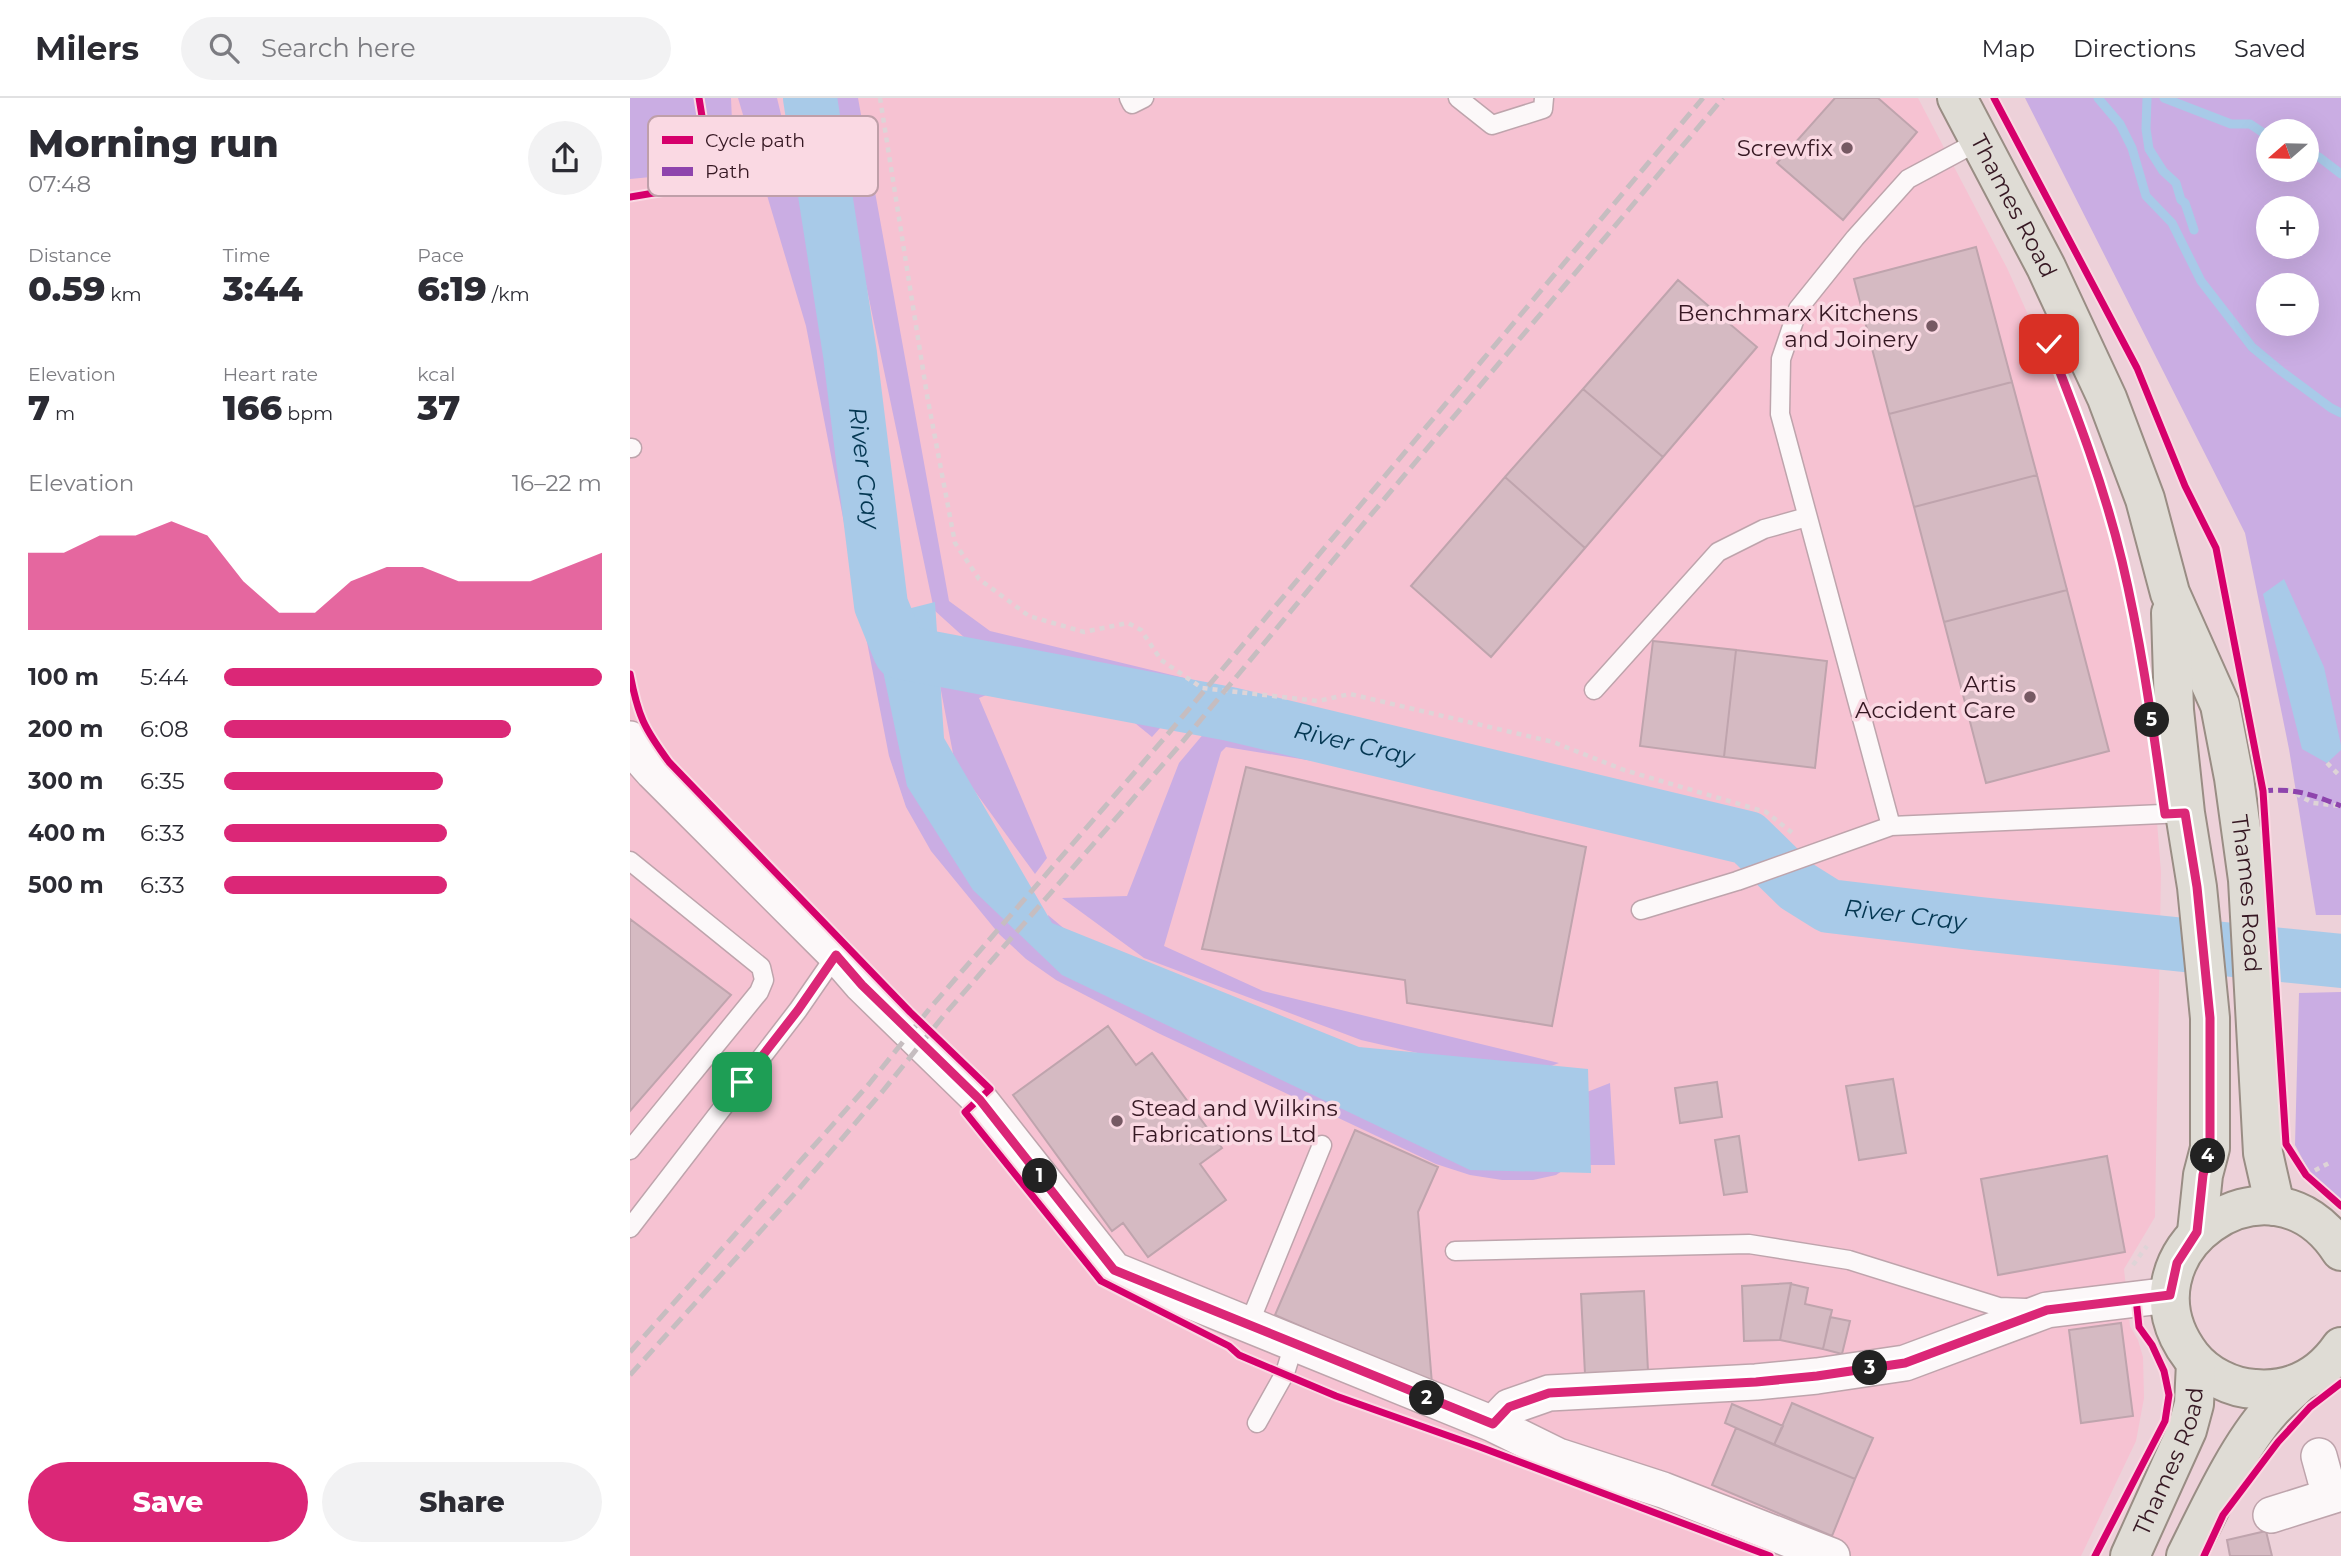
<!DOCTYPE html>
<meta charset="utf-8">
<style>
:root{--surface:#fff;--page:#f2f2f3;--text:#2b2b33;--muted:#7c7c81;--line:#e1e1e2;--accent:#db2777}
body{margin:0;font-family:Montserrat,sans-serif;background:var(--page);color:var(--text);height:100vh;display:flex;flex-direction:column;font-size:26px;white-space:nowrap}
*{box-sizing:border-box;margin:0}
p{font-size:23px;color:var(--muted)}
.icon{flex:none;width:38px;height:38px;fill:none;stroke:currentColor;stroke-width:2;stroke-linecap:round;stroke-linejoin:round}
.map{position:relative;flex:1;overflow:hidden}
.side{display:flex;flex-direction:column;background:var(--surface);width:630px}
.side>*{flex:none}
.needle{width:46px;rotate:250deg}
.tools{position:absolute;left:1626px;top:21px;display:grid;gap:14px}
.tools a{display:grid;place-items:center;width:63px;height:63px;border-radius:50%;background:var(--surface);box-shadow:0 7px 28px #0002;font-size:35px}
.pin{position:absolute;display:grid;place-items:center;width:60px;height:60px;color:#fff;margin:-30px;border-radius:14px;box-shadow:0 4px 10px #0006}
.km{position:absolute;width:35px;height:35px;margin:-18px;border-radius:50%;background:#222;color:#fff;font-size:19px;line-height:35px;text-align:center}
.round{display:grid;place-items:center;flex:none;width:74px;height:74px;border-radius:37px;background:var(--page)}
.overview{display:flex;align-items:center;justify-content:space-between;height:119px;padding:0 28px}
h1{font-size:38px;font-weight:800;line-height:52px}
.figures{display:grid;grid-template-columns:repeat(3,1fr);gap:10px;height:119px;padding:7px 28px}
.figures div{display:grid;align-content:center}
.figures b{font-size:35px;font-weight:800}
.figures small{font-size:19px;font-weight:400}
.figures p{font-size:19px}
.chart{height:196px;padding:14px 28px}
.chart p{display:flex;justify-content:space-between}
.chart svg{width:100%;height:126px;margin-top:7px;fill:var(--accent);opacity:.7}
.action{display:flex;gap:14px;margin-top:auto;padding:14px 28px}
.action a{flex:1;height:80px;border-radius:42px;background:var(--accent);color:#fff;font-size:28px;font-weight:800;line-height:80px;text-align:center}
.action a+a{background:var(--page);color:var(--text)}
ul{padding:0 28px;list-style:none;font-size:23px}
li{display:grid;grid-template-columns:112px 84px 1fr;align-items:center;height:52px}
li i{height:18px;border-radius:9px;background:var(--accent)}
header{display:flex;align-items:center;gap:42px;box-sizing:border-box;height:98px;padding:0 35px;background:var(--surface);border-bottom:2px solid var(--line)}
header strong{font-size:33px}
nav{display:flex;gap:38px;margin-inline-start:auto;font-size:24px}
.search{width:490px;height:63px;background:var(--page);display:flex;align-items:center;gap:18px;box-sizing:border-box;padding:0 24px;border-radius:38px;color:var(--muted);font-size:26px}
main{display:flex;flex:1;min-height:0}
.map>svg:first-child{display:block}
.built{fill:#f6c2d2}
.green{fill:#caade3;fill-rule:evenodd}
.water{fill:#a8cae8}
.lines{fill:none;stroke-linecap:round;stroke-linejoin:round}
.stream{stroke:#a8cae8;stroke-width:9}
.river{stroke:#a8cae8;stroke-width:54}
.building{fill:#d5bac2;stroke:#bfa4ad;stroke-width:2}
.service-casing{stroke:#bea4ac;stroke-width:21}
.minor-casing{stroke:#bea4ac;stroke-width:38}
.primary-casing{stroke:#998d84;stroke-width:42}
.path{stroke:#ded4d7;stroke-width:4.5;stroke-dasharray:5 5;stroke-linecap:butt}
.service{stroke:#fcf8f9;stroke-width:18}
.minor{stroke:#fcf8f9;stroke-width:35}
.primary{stroke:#dfdcd5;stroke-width:38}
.rail{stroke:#c6bdc0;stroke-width:5;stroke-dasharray:14 7;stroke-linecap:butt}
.quiet{stroke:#8e44ad;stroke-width:5;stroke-dasharray:10 5;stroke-linecap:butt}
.cycleway-casing{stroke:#fad9e3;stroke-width:11}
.cycleway{stroke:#d6006c;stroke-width:7}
.route-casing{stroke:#fff;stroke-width:14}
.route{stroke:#db2777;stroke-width:9}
.poi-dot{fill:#765963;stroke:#fad9e3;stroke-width:2.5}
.labels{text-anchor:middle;stroke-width:7;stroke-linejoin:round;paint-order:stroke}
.poi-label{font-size:23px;fill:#361823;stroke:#fad9e3;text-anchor:end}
.street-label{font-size:23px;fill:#361823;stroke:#fad9e3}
.water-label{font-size:24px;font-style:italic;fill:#043752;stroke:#fad9e3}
.key{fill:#fad9e3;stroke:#bf9fa9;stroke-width:2}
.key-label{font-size:19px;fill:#361823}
</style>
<header>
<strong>Milers</strong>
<div class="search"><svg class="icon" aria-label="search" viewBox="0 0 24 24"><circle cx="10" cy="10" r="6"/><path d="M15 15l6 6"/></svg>Search here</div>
<nav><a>Map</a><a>Directions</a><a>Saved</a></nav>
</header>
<main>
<section class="side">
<div class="overview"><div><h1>Morning run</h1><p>07:48</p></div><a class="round"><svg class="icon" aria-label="share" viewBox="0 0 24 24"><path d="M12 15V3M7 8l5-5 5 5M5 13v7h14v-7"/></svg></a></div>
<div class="figures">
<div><p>Distance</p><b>0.59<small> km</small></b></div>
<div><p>Time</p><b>3:44</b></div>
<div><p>Pace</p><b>6:19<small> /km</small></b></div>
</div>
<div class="figures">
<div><p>Elevation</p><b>7<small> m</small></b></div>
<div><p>Heart rate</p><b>166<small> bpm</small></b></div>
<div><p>kcal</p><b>37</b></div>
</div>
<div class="chart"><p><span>Elevation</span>16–22 m</p>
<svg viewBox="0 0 160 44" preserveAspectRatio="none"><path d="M0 44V17L10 17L20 11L30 11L40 6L50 11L60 27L70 38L80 38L90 27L100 22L110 22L120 27L130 27L140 27L150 22L160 17V44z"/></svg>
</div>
<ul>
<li><b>100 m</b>5:44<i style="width:100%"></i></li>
<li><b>200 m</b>6:08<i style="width:76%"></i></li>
<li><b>300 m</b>6:35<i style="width:58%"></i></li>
<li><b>400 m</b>6:33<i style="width:59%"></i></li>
<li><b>500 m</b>6:33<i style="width:59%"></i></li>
</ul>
<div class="action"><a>Save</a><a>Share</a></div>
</section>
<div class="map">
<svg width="1711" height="1458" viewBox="0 0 1711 1458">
<rect width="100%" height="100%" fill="#edd1d9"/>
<!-- built -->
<path class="built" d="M96,0H1288L1377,170L1436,301L1462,375L1487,465L1521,648L1531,774L1525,1119L1494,1171L1500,1228L1508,1242L1513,1259L1514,1300L1506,1343L1451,1458H0V66Z"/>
<!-- green -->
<path class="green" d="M0,0H101L104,71L0,81Z
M108,0H147L183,148L269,620L421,854L418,817L475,865L860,1032L980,985L985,1067H941L926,1077L903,1082H872L840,1077L806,1066L528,935L426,882L396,861L369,836L301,753L276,709L259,658L176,228Z
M197,0H228L319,503L360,533L571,584L336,541L304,512Z
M1395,0H1711V817H1686L1659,651L1615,435ZM1638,33H1676V72H1638ZM1638,110H1676V149H1638ZM1638,187H1676V226H1638Z
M304,556L548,610L522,639L478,603L388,584L349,600L417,760L405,776L325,666Z
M586,621L889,696L596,649L591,654L534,848L633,893L929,965L892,979L731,942L514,860L432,800L497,798L549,665Z
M1711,894V1103L1680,1075L1665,1047L1669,895Z"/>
<!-- water -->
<path class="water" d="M1654,481L1694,569L1711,647V652L1697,665L1672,651L1633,496Z
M305,504L314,640L422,825L729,949L958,971L961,1075L840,1072L432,877L343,792L277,688L242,520Z"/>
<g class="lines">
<!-- stream -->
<path class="stream" d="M1468,0L1490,26L1502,50L1516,98L1542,125L1571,183L1622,249L1651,273L1701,310L1711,315
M1517,0L1516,31L1519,51L1533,73L1546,85L1551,102L1555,105L1564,132
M1534,0L1601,26H1620L1638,38
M1676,53L1689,59L1711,76"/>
<!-- river -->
<path class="river" id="s1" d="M180,0L220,256L251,507L270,554L600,616L1118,740L1167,788L1199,808L1350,826L1711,863"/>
</g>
<!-- building -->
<path class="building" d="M1205,0H1248L1287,34L1213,122L1147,65Z
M1346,149L1382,284L1259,316L1224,181Z
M1048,182L1127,249L1033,359L953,291Z
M1382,284L1407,377L1284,409L1259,316Z
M953,291L1033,359L955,450L875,379Z
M1407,377L1437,492L1314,524L1284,409Z
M875,379L955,450L861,559L781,488Z
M1437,492L1479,653L1356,685L1314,524Z
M1023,543L1106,552L1094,659L1010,648Z
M1106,552L1197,563L1185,670L1094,659Z
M616,669L956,749L922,928L777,905L775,882L572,851Z
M0,821L101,897L0,1013Z
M478,928L506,967L522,955L592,1050L570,1066L596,1102L518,1159L493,1125L482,1133L383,997Z
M1263,981L1276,1055L1229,1062L1216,988Z
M1087,984L1092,1019L1050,1025L1045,990Z
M725,1032L808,1069L788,1114L802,1286L645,1217Z
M1109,1038L1117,1094L1094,1097L1085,1042Z
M1477,1058L1495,1154L1368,1177L1351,1081Z
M1161,1185L1150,1242L1114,1243L1112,1188Z
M1161,1186L1178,1190L1175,1206L1202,1212L1193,1251L1150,1242Z
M1014,1193L1018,1273L955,1276L951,1196Z
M1200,1219L1220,1223L1212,1256L1193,1251Z
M1491,1225L1503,1318L1451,1325L1439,1232Z
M1162,1305L1243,1340L1225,1381L1144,1347Z
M1102,1306L1153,1328L1144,1347L1095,1325Z
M1106,1330L1225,1381L1202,1438L1082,1387Z
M1636,1433L1642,1458H1600L1597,1442Z"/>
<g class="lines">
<!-- service casing -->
<g class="service-casing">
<path id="service" d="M499,0L502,6L514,0
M828,0L862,27L913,11L914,0
M0,350H2
M964,592L1088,454L1134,431L1177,419
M1261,728L1150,316L1151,261L1168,211L1225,140L1278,81L1349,43
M0,763L131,869L134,882L129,894L0,1052
M1011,812L1107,783L1261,728L1555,715
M0,1130L168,912L206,857
M825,1153L1119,1146L1219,1162L1369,1209L1396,1210
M619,1226L692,1047
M627,1325L655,1275L664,1246"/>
</g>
<!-- minor casing -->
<g class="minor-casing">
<path id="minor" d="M0,641L7,656L23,674L206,857L232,887L350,1002L484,1172L863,1326L928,1358L1033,1392L1202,1458
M863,1326L879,1309L919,1295L1126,1284L1187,1278L1275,1265L1417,1212L1540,1197
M1689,1358L1700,1398
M1641,1417L1711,1395"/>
</g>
<!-- primary casing -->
<g class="primary-casing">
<g id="primary">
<path id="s2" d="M1327,0L1416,169L1477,300L1515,401L1540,495L1590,607L1604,680L1618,782L1633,1055L1645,1108"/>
<path d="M1541,515L1544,612L1555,715L1567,789L1580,920V1050L1573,1077L1567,1134"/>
<path d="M1711,1153C1640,1042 1483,1156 1561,1258C1576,1277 1601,1290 1625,1291C1661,1294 1691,1278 1711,1249"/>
<path id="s3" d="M1500,1458L1557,1332L1564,1306L1566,1265"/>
<path d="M1556,1458C1579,1412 1607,1350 1641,1312C1650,1302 1660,1294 1669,1285"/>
</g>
</g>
<!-- path -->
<path class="path" d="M250,0L297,297L325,445L349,481L399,518L454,534L498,525L511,532L531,562L572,590L688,603L720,596L923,644L994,672L1136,714L1165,737
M1475,400L1504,521
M1697,665L1711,679
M1657,691L1683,705L1711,708
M1676,1077L1701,1064
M1503,1167L1517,1148"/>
<!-- service -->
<use href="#service" class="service"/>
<!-- minor -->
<use href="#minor" class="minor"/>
<!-- primary -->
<use href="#primary" class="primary"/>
<!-- rail -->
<path class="rail" d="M0,1254L239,986L301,909L537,637L1073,0
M0,1277L167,1093L252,994L315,916L549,648L729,431L1093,0"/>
<!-- quiet -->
<path class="quiet" d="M1633,693C1665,690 1681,696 1711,708"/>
<!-- cycleway casing -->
<g class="cycleway-casing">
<path id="cycleway" d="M1364,0L1507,270L1555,388L1586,450L1633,693L1656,1046L1676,1077L1711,1108
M0,99L83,85L69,0
M0,576C8,618 14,630 39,664L280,914L360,991L335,1014L471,1183L599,1248L609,1257L706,1298L850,1349L1140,1458
M1465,1458L1535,1323L1539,1297L1534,1273L1522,1247L1509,1229L1506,1200
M1574,1458L1593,1417L1648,1344L1680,1309L1711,1285"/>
</g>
<!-- cycleway -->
<use href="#cycleway" class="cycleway"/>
</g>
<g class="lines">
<!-- route casing -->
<g class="route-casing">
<path id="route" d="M112,984L168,912L206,857L232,887L350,1002L484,1172L863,1326L879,1309L919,1295L1126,1284L1187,1278L1275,1265L1417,1212L1540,1197L1547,1165L1567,1134L1573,1077L1580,1051V920L1567,789L1555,715L1535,716C1523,631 1512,547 1492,463C1474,388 1447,317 1419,246"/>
</g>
<!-- route -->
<use href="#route" class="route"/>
</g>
<!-- markers -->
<g class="poi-dot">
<circle cx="1217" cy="50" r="7"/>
<circle cx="1302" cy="228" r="7"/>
<circle cx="1400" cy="599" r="7"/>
<circle cx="487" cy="1023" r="7"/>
</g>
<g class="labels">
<!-- poi labels -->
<g class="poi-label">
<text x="1203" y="58">Screwfix</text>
<text x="1288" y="223">Benchmarx Kitchens<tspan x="1288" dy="26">and Joinery</tspan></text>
<text x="1386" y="594">Artis<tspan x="1386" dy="26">Accident Care</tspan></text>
<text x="501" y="1018" text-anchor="start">Stead and Wilkins<tspan x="501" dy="26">Fabrications Ltd</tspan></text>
</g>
<!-- street labels -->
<g class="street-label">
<text dy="8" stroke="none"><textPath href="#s2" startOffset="122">Thames Road</textPath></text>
<text dy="8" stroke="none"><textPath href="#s2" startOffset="854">Thames Road</textPath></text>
<text dy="8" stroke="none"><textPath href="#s3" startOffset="103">Thames Road</textPath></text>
</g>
<!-- water labels -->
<g class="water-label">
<text dy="8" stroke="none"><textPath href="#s1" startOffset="374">River Cray</textPath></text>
<text dy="8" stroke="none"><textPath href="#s1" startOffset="1026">River Cray</textPath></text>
<text dy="8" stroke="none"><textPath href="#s1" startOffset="1614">River Cray</textPath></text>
</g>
</g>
<!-- legend -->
<rect x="18" y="18" width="230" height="80" rx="10" class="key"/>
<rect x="32" y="38" width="31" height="8" fill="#d6006c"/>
<rect x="32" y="69" width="31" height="9" fill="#8e44ad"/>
<g class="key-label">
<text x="75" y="49">Cycle path</text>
<text x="75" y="80">Path</text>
</g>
</svg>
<div class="tools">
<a><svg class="needle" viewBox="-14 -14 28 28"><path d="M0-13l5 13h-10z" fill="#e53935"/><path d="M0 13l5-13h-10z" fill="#7c7c81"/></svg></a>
<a>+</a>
<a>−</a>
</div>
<div class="pin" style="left:112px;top:984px;background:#1e9e55"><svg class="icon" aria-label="arrive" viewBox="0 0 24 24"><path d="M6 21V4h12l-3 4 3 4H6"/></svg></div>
<div class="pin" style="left:1419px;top:246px;background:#d93025"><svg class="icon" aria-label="check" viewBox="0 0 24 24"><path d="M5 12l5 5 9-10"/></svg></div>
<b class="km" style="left:410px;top:1078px">1</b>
<b class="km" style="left:797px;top:1300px">2</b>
<b class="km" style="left:1240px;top:1270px">3</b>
<b class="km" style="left:1578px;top:1058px">4</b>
<b class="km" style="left:1522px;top:622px">5</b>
</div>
</main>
